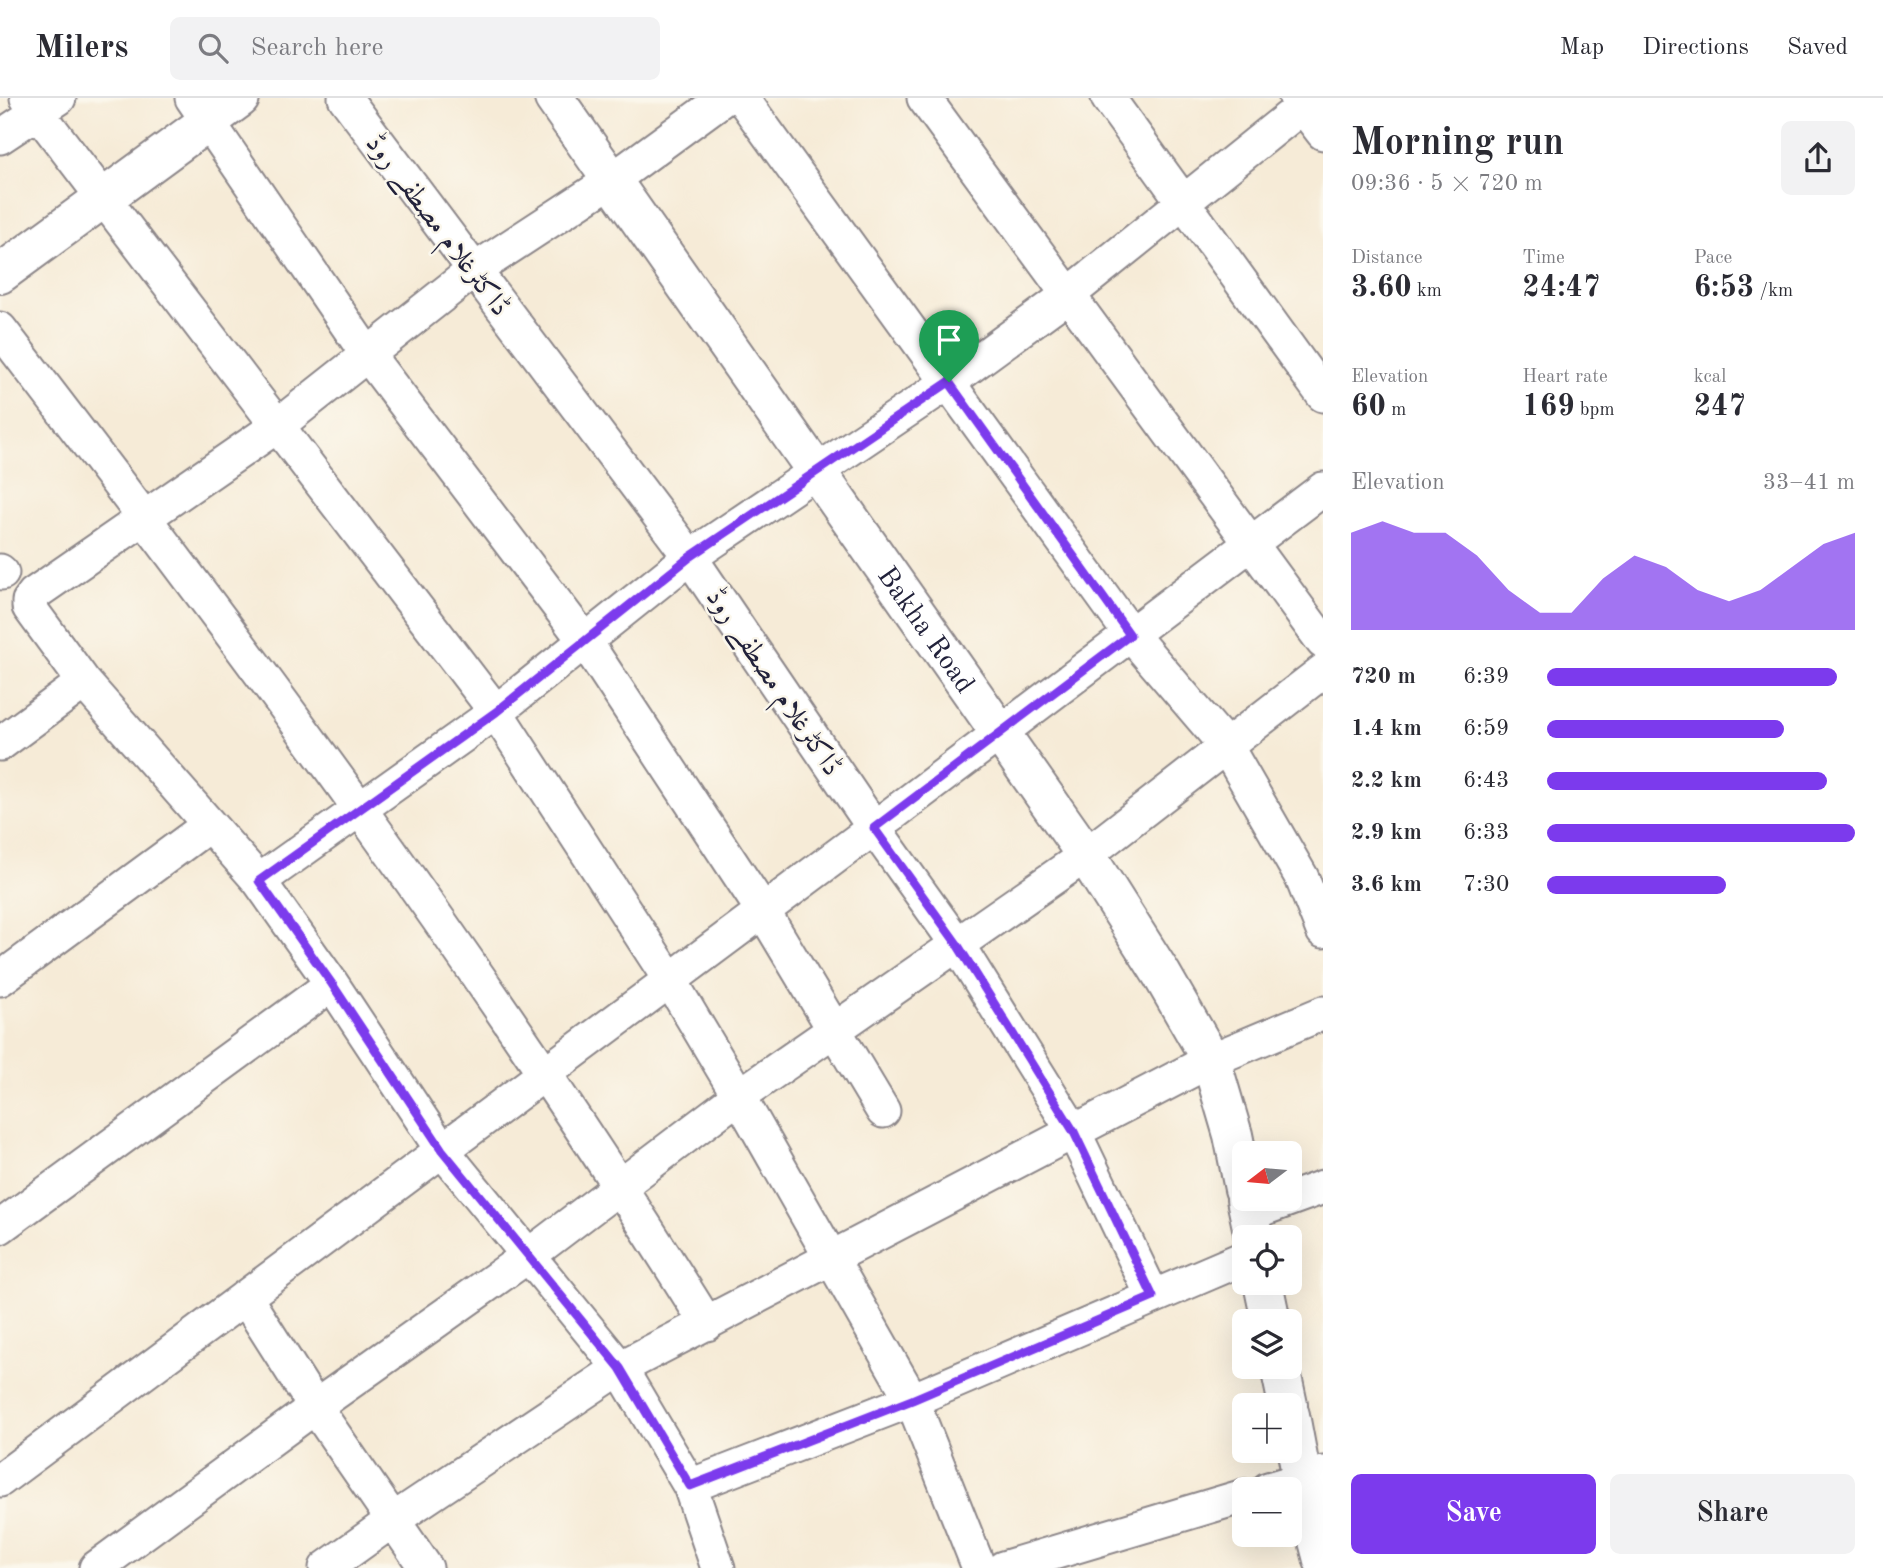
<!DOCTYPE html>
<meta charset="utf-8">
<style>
:root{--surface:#fff;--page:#f2f2f3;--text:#2b2b33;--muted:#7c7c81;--line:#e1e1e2;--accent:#7c3aed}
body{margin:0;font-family:"Old Standard TT",Amiri,serif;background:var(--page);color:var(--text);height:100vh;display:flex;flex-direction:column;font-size:26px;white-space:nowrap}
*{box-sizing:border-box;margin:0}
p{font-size:23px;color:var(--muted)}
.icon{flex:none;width:38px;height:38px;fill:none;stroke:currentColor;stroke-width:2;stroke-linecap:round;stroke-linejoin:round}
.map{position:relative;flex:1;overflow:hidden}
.drawer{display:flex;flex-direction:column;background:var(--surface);width:560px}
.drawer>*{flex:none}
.needle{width:46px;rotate:254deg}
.fabs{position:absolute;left:1232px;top:1043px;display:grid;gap:14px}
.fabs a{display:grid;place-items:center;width:70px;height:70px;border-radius:10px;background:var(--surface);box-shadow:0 7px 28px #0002;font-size:35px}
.pin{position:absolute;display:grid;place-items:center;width:60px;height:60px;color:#fff;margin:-72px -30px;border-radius:50% 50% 50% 0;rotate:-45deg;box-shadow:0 0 7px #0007}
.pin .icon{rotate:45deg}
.round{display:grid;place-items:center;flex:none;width:74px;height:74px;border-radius:10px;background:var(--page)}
.overview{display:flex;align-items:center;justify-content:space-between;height:119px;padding:0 28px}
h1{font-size:38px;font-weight:700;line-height:52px}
.metrics{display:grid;grid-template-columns:repeat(3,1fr);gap:10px;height:119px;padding:7px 28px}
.metrics div{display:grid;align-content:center}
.metrics b{font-size:30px;font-weight:700}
.metrics small{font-size:19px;font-weight:400}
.metrics p{font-size:19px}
.chart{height:196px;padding:14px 28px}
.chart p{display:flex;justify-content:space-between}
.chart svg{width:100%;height:126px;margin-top:7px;fill:var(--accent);opacity:.7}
.button{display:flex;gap:14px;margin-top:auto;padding:14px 28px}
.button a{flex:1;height:80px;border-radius:10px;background:var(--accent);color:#fff;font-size:28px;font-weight:700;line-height:80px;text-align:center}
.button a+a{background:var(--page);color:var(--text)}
ul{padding:0 28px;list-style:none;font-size:23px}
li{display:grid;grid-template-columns:112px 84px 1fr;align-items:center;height:52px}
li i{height:18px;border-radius:9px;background:var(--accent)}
header{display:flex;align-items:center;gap:42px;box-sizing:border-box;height:98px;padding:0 35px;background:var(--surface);border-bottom:2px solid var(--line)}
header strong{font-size:33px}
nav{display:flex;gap:38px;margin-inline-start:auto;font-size:24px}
.search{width:490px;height:63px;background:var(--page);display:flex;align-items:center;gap:18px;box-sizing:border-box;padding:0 24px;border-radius:10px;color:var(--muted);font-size:26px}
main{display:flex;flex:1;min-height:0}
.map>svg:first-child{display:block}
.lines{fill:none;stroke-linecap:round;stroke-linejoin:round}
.minor-casing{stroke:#8c8689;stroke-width:37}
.tertiary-casing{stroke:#8c8689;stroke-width:42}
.minor{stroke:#fff;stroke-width:33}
.tertiary{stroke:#fff;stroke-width:38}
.route-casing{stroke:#fff;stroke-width:14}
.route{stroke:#7c3aed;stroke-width:9}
.labels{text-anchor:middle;stroke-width:5;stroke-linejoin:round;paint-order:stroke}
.street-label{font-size:28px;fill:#22223b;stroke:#fbf7ec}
</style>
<header>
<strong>Milers</strong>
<div class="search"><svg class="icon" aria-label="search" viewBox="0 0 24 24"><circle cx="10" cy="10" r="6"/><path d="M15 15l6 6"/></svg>Search here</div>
<nav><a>Map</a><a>Directions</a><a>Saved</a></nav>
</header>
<main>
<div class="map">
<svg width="1323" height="1470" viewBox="0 0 1323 1470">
<rect width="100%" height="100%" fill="#fbf7ec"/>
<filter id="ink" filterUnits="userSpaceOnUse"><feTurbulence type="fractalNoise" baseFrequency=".0143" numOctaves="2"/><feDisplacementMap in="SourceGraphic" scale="14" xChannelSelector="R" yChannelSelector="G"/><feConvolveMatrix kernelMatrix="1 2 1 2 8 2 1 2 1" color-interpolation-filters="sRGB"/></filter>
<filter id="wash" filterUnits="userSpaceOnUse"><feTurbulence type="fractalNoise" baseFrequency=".00686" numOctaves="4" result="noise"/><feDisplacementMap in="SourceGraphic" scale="28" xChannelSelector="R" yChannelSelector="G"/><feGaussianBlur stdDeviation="1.57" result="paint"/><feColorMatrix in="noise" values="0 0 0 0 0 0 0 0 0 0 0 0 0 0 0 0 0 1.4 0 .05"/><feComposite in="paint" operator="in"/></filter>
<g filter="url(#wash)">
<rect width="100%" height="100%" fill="#f6ebd7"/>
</g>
<g filter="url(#ink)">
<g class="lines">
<!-- minor casing -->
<g class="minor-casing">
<path id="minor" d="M27,0L496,614L670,882L739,998L912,1302L979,1470
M192,0L367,256L585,543L763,813L883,1013
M345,0L690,459L874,730L957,846L1074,1034L1153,1199
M742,0L1131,537L1226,648L1302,780L1323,833
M924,0L1323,544
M1108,0L1323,297
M1296,0L1323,35
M0,39L59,0
M0,231C248,553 492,880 707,1226
M0,473L2,475
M0,646L84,584
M259,783L496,614L690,459L949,284L1068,197L1313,0
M0,881L209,727
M1249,1116L1323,1089
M0,1129L332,886
M245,1199L315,1309L426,1470
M0,1382L874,730L1323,391
M690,1388L912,1302L1244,1160
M1268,1391L1323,1375
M96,1470L315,1309L528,1158L739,998L1086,757L1323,573
M326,1470L393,1422L620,1270L1211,962L1323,915
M718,1470L690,1388L620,1270L442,1052L332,886L259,783L84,584L29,509V503L34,496L277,328L473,173L612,82L724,0
M1003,1470L1244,1398"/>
</g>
<!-- tertiary casing -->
<g class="tertiary-casing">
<g id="tertiary">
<path id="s1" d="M554,0L1086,757L1162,877L1211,962L1233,1037L1244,1091"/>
<path d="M0,176L240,0"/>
<path d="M1246,1101L1254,1139"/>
<path d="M1263,1185L1271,1223"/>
<path d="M1280,1269L1288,1307"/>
<path d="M1290,1317L1302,1381L1323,1462"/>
</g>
</g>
<!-- minor -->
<use href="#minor" class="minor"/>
<!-- tertiary -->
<use href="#tertiary" class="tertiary"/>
</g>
</g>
<g class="lines" filter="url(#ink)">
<!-- route casing -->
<g class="route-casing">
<path id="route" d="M949,284L1130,537L874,730L957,846L1074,1034L1153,1199L912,1302L690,1388L620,1270L442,1052L332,886L259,783L496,614L690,459Z"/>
</g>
<!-- route -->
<use href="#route" class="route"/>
</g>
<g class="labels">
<!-- street labels -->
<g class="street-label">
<text transform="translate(439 126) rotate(53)" y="10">ڈاکٹرغلام مصطفے روڈ</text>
<text dy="10" stroke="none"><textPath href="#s1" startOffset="649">Bakha Road</textPath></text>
<text transform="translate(775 583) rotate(56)" y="10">ڈاکٹرغلام مصطفے روڈ</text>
</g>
</g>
</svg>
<div class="fabs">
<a><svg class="needle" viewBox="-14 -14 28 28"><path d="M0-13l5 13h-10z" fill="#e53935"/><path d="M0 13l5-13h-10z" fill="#7c7c81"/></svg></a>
<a><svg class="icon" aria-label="locate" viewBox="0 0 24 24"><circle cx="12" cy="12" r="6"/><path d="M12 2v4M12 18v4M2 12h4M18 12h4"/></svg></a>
<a><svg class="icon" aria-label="layers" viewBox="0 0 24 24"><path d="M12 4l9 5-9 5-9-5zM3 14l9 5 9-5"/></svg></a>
<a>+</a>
<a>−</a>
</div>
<div class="pin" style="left:949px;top:284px;background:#1e9e55"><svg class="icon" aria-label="arrive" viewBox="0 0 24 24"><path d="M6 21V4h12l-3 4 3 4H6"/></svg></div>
</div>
<section class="drawer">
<div class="overview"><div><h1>Morning run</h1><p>09:36 · 5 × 720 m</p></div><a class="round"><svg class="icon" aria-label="share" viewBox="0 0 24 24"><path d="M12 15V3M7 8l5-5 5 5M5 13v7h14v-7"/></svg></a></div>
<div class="metrics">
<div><p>Distance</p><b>3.60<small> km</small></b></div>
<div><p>Time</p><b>24:47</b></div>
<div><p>Pace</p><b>6:53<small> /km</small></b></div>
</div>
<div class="metrics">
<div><p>Elevation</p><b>60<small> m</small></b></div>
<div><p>Heart rate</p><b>169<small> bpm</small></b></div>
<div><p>kcal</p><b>247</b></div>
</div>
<div class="chart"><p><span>Elevation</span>33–41 m</p>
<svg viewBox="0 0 160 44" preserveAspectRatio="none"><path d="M0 44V10L10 6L20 10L30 10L40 18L50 30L60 38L70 38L80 26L90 18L100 22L110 30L120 34L130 30L140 22L150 14L160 10V44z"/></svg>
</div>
<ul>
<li><b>720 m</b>6:39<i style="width:94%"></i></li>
<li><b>1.4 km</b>6:59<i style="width:77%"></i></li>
<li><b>2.2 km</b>6:43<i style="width:91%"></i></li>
<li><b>2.9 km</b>6:33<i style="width:100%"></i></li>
<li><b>3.6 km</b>7:30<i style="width:58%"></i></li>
</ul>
<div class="button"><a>Save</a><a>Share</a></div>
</section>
</main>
